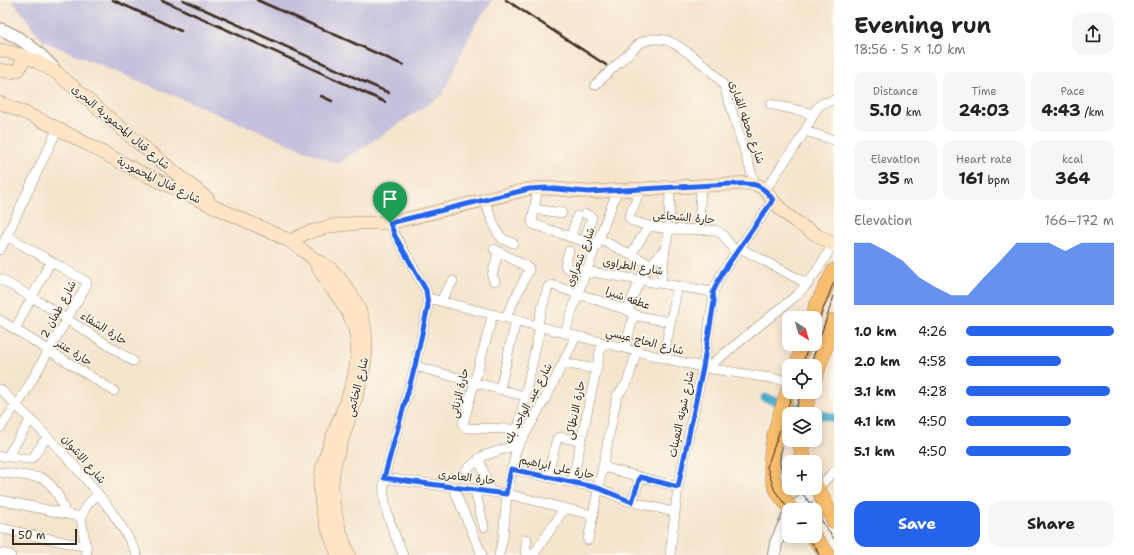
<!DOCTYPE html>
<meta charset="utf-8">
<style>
:root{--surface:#fff;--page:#f6f6f6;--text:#222;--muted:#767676;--accent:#2563eb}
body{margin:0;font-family:"Shantell Sans","Playpen Sans Arabic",sans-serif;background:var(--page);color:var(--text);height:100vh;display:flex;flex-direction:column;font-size:15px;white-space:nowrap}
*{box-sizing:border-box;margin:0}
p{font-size:13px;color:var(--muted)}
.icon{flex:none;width:22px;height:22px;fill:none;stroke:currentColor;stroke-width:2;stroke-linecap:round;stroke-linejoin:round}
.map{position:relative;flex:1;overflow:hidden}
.side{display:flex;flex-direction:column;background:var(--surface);width:300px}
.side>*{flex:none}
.needle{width:26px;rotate:143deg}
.controls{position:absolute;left:782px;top:311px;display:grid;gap:8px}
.controls a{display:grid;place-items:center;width:40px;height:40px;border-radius:8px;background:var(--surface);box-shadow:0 2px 10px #0003;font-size:20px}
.scale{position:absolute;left:12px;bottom:10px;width:65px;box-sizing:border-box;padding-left:4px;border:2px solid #3b2a1e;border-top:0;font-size:11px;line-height:14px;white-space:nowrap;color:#3b2a1e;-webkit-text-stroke:3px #fbf7ec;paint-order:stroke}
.pin{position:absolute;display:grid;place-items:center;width:34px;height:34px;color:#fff;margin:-41px -17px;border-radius:50% 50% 50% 0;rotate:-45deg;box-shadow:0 0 4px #0007}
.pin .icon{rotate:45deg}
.round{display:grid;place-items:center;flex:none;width:42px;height:42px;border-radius:12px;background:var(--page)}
.overview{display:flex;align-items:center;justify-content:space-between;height:68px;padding:0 20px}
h1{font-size:22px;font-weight:700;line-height:30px}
.stats{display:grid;grid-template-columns:repeat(3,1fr);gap:6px;height:68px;padding:4px 20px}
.stats div{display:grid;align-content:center;border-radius:10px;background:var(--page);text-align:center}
.stats b{font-size:17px;font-weight:700}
.stats small{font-size:11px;font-weight:400}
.stats p{font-size:11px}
.chart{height:112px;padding:8px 20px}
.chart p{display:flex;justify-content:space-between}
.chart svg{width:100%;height:72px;margin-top:4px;fill:var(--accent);opacity:.7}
.cta{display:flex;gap:8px;margin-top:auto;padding:8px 20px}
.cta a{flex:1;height:46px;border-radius:12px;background:var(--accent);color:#fff;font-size:16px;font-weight:700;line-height:46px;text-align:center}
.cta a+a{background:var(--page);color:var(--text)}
ul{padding:0 20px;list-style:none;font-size:13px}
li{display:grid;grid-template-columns:64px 48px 1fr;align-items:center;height:30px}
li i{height:10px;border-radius:5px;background:var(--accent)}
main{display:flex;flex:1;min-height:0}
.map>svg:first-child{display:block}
.industrial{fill:#c5c0db}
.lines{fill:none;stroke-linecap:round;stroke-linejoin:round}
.canal{stroke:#4aabca;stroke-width:9}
.minor-casing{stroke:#988876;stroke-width:10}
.tertiary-casing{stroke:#988876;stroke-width:14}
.secondary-casing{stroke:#988876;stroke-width:14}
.primary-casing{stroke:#988876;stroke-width:16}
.minor{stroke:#fff;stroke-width:9}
.tertiary{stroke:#fff;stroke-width:12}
.secondary{stroke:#fde5c5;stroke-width:13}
.primary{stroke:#f9be6d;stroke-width:15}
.tram{stroke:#3b2a1e;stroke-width:1}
.rail{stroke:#3b2a1e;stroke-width:2.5}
.route-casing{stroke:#fff;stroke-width:8}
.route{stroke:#2563eb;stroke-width:5}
.labels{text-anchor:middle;stroke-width:3;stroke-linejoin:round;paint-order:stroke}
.street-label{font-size:11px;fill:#3b2a1e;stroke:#fbf7ec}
</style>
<main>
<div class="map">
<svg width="834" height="555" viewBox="0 0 834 555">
<rect width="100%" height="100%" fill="#fbf7ec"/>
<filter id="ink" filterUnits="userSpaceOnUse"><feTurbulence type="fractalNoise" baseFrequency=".025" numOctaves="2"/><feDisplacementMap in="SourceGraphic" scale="8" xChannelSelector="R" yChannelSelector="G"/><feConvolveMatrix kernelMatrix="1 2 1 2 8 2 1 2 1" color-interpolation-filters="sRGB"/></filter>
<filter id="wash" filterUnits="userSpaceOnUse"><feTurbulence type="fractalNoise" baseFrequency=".012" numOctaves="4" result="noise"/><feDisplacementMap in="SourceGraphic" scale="16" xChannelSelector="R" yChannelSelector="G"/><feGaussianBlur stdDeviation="0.9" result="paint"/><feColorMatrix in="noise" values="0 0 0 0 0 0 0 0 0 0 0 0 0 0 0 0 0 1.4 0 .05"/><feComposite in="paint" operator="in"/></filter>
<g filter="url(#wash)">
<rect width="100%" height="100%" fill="#f6e5cd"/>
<!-- industrial -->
<path class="industrial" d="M12,0H493L475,25L442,95L338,164L43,41Z"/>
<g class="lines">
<!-- canal -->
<path class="canal" d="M765,398L834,418"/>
</g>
</g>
<g filter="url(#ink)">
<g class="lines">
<!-- minor casing -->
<g class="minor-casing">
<path id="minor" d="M595,85L640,43C648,39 656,38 665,40C677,42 718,74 724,86L755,184
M770,104L814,114
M805,131L834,140
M538,188L532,221L533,224L597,246
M641,189L629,217L632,221L649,226L669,229L715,230L722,234L736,253
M765,190L801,138L817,108L823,103L834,100
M484,200L498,234L503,239L513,243
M534,209L562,213
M390,223L395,235L426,290L428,306L415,366L386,470C378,501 392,527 403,555
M699,229L701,186
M7,236L80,278L86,281L87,284L17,406
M571,237L577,216
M599,239L650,264
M584,241L592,218L590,216L585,214
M740,248L808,284
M494,249L529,268V270L506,317
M0,250L58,128
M569,251L565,265L567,268L713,292
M631,254L649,226
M0,279L32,297L133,361
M495,281L493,280L492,276L498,252
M661,283L665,249L669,229L670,188
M428,298L663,358L707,368L797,295C813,279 822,263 833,244
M441,301L445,293L453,281
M627,310L643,273L665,249
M493,314L463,424L467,428L518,429
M0,320L114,391
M537,326L548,287L552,285L627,310L638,316L670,322
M15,329L51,261
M565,333L578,293L618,189
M625,348L634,314
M663,358L678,286
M563,363L596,369
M415,366L524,396
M707,368L789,381
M0,389C38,427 77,465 109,508C120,524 130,538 137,555
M500,389L516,320
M0,428L16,405
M0,456L30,459L33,457L47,437
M7,457L31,419
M479,458L490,492
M603,467L678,487
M511,469L598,488L625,500L674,512
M466,470L483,456L519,444L517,437L518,429L540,327
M0,472L42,478C55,486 61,499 65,513
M547,477L557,439L560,437L581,441
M384,478L507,494L593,515
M572,483L602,343
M453,487L482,555
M818,488L834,471
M475,490L484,527
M0,500L81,517
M632,502L640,477
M0,528L87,547
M527,539L525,552L526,554H534L555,523L564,508
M588,540L617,396L627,383L637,351
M0,553L11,555
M87,555L81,517L87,505L98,494
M499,555L503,538L507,494L516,450L549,392L576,336
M670,555L678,487L703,367L713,301V292L722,273L773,200"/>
</g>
<!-- tertiary casing -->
<g class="tertiary-casing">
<path id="tertiary" d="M0,29C21,37 39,52 54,69
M792,510L818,488
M774,555L776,543L789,515"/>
</g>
<!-- secondary casing -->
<g class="secondary-casing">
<path id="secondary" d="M0,50L18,54L36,61L57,73L136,141L208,199
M0,70L11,72L18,70C23,64 23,59 18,54
M0,103C47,120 87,145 130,167C183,194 237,216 290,241C299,247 306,253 314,259C319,263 325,264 330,268C336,273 341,280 346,287C379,330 365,372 349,419C342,441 332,464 332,487C333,510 340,534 349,555
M290,241L306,233L331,226L359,223H390L529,189L546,188L588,192L749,183C764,184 768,195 777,205C793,223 814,233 834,245
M315,261C326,287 351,305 356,335C364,382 332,425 322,470C316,500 327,528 338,555"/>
</g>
<!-- primary casing -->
<g class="primary-casing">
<path id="primary" d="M813,318L816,307L834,271
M797,366L804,344
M815,377L834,321
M789,389C780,417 764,455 775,485C778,494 786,502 792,510
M803,414L810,392
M800,440L804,462
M815,484L834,521
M813,536L828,555"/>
</g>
<!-- minor -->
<use href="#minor" class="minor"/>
<!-- tertiary -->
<use href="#tertiary" class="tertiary"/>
<!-- secondary -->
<use href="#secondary" class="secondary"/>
<!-- primary -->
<use href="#primary" class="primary"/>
<!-- tram -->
<path class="tram" d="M815,329L834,282
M802,366L809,344
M810,366L834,296
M794,414L801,392
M789,428C782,447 773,465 789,482
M796,488L806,498L815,510
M789,510L775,491L772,483L767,467L793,392
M815,511L834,539
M807,536L816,548L819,555"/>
<!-- rail -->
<path class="rail" d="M113,0L181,31
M162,0L385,102
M183,0L389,93
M257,0L403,65
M506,0L606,65
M321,96L332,101"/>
</g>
</g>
<g class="lines" filter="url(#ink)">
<!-- route casing -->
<g class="route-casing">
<path id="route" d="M731,184C752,184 760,181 773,200L722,273L713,292L714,302L703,367L678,487L640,477L632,502L598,488L511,469L506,494L384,478L415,366L428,306L426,290L395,236L390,223L529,189L546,188L588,192Z"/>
</g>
<!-- route -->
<use href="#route" class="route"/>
</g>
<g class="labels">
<!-- street labels -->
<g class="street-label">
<text transform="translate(747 122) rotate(71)" y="4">شارع محطه القبارى</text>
<text transform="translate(121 127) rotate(40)" y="4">شارع قنال المحمودية البحرى</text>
<text transform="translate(159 180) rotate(26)" y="4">شارع قنال المحمودية</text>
<text transform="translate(684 217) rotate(5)" y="4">حارة الشجاعى</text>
<text transform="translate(580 257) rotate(-69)" y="4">شارع شعراوى</text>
<text transform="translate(633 266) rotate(9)" y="4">شارع الطراوى</text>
<text transform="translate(628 298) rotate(19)" y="4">عطفه شبرا</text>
<text transform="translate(58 309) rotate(-62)" y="4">شارع طمان 2</text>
<text transform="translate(104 328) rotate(32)" y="4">حارة الشفاء</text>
<text transform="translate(645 341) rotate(14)" y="4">شارع الحاج عيسي</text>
<text transform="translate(74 352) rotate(32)" y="4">حارة عنتر</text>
<text transform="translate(357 387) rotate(-76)" y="4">شارع الخاتمى</text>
<text transform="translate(459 393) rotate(-77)" y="4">حارة الزناتى</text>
<text transform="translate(528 403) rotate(-62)" y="4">شارع عبد الواحد بك</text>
<text transform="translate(575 410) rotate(-78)" y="4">حارة الانطاكى</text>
<text transform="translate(681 414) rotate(-78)" y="4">شارع شونه التعينات</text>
<text transform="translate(84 459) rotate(49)" y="4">شارع الاشوان</text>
<text transform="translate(557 467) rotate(12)" y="4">حارة على ابراهيم</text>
<text transform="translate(467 477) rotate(7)" y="4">حارة العامرى</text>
</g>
</g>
</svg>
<div class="controls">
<a><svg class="needle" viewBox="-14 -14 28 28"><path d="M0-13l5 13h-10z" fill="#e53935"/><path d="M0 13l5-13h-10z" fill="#767676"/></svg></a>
<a><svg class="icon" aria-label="locate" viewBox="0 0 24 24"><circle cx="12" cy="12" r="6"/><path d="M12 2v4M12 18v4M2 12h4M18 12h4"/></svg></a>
<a><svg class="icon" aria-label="layers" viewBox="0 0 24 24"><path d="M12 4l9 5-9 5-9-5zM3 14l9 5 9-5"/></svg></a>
<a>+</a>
<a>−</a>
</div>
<div class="scale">50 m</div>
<div class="pin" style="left:390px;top:223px;background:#1e9e55"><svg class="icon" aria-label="arrive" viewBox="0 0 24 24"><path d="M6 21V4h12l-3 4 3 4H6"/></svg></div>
</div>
<section class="side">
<div class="overview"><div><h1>Evening run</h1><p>18:56 · 5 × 1.0 km</p></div><a class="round"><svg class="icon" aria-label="share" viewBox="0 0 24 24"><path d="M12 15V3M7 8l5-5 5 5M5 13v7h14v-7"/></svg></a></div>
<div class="stats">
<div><p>Distance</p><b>5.10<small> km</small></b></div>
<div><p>Time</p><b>24:03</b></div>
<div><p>Pace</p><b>4:43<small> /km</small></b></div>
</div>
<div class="stats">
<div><p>Elevation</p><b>35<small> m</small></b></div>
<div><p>Heart rate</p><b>161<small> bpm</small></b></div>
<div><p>kcal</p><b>364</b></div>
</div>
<div class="chart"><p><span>Elevation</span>166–172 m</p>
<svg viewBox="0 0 160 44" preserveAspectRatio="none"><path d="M0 44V6L10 6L20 11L30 17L40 27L50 33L60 38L70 38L80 27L90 17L100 6L110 6L120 6L130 11L140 6L150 6L160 6V44z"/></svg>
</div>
<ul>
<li><b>1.0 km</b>4:26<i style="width:100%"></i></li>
<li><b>2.0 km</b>4:58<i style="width:64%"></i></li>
<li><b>3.1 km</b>4:28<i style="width:97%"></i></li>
<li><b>4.1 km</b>4:50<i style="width:71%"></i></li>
<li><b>5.1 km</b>4:50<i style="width:71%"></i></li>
</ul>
<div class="cta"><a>Save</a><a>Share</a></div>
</section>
</main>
